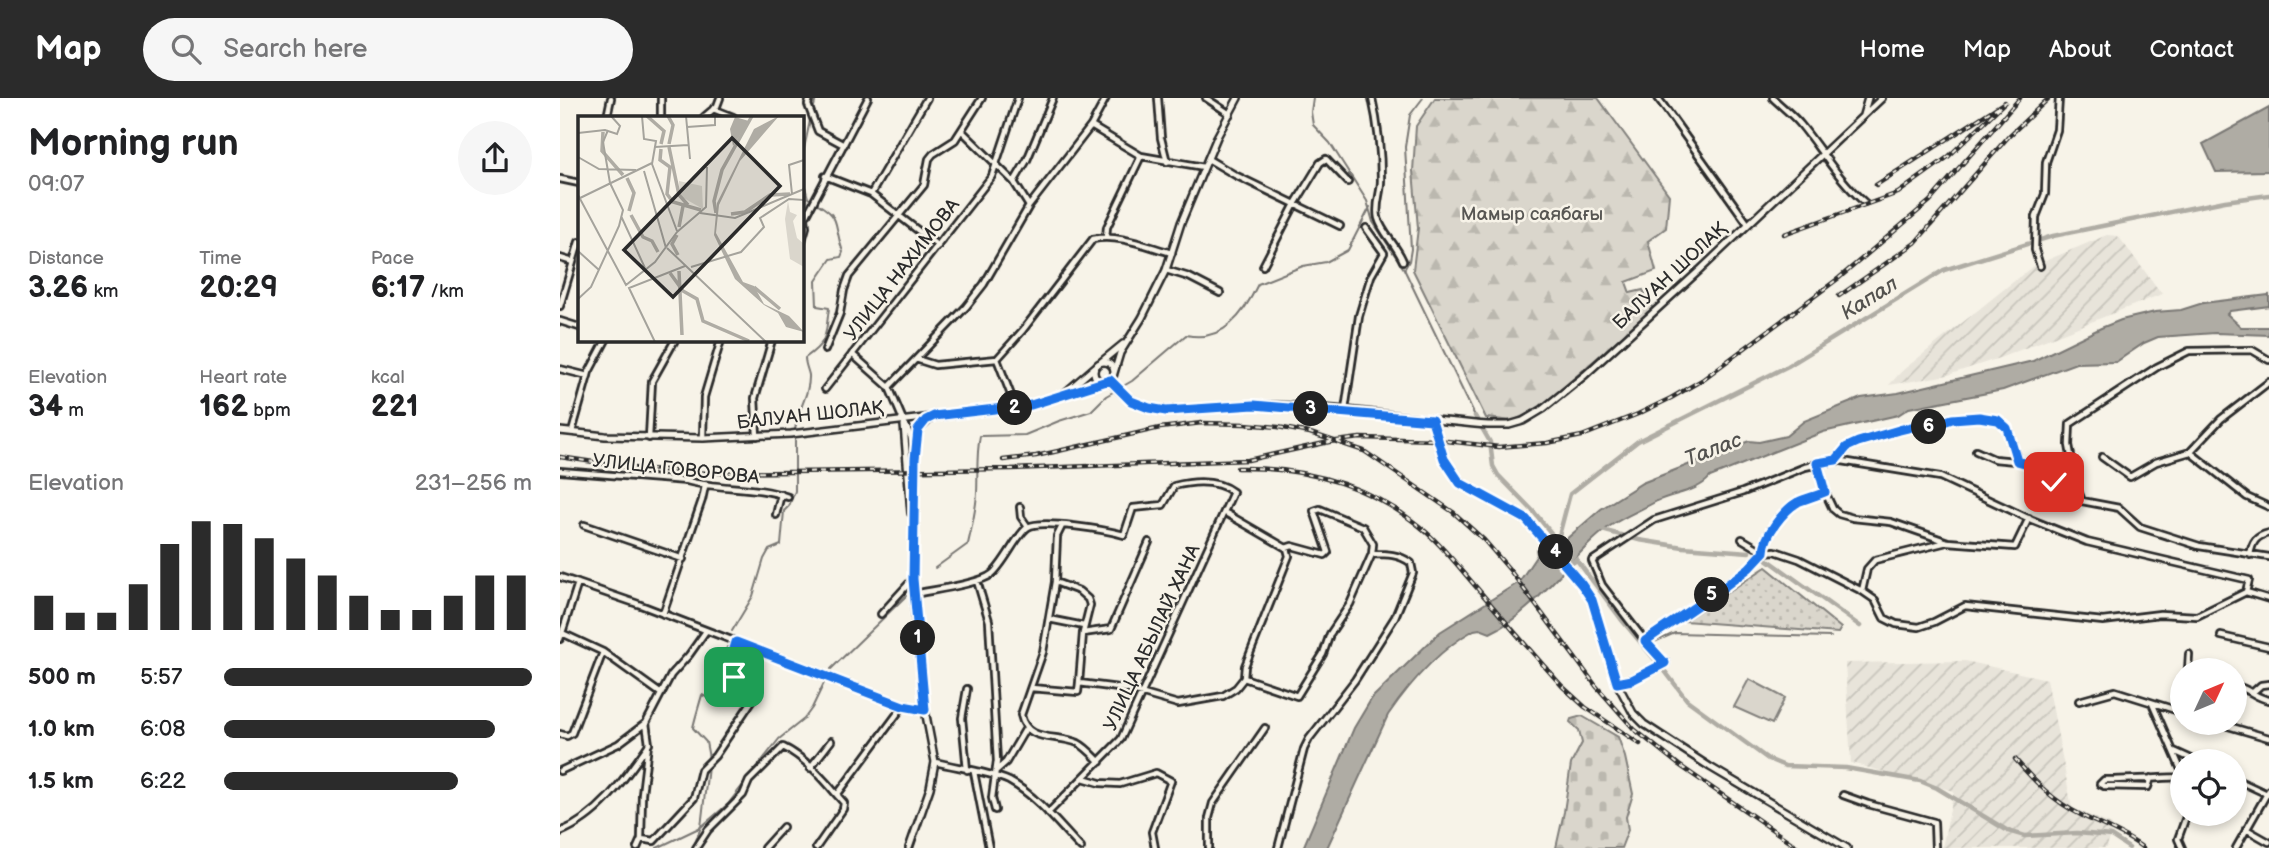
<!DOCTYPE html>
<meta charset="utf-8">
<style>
:root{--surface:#fff;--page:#f6f6f6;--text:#202124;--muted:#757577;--accent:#2b2b2b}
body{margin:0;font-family:"Balsamiq Sans",sans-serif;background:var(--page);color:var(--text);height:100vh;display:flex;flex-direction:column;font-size:26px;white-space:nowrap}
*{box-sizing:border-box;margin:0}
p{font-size:23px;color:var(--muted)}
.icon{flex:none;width:38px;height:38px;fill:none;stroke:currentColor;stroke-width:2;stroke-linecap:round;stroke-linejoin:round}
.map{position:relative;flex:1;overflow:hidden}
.drawer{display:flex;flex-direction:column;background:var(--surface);width:560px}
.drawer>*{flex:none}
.needle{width:46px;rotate:46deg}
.buttons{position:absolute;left:1610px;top:560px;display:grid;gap:14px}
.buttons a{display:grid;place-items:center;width:77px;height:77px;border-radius:50%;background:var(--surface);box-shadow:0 4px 10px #0003;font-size:35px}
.pin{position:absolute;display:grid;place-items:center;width:60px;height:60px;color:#fff;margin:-30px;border-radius:14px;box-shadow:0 4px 10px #0006}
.km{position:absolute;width:35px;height:35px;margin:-18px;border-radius:50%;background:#222;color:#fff;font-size:19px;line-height:35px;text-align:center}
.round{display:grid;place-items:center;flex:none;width:74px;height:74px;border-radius:37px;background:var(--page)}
.headline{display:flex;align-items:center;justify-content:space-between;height:119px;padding:0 28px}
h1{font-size:38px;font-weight:700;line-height:52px}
.figures{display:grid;grid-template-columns:repeat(3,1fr);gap:10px;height:119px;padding:7px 28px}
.figures div{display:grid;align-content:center}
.figures b{font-size:30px;font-weight:700}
.figures small{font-size:19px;font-weight:400}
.figures p{font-size:19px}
.chart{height:196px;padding:14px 28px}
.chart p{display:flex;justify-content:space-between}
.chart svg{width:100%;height:126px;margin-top:7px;stroke:var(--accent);stroke-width:6}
ul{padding:0 28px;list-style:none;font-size:23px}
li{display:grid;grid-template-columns:112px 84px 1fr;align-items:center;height:52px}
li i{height:18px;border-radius:9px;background:var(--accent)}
header{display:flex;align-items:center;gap:42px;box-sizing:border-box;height:98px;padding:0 35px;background:var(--accent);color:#fff}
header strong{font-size:33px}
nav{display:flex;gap:38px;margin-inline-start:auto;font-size:24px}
.search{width:490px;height:63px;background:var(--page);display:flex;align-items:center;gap:18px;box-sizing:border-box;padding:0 24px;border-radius:38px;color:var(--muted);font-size:26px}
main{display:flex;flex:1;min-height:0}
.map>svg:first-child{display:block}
.industrial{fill:url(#industrial-furrows)}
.grass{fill:url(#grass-dots);stroke:#82807c;stroke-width:2}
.forest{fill:url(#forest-firs);stroke:#82807c;stroke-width:2}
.cemetery{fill:url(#cemetery-stones);stroke:#82807c;stroke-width:2}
.park{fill:#dad6cc;stroke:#82807c;stroke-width:2}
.water{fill:#afaca4;stroke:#7a7874;stroke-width:2}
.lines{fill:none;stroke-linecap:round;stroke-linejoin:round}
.stream{stroke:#7a7874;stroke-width:2}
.canal{stroke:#afaca4;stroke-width:4.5}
.minor-casing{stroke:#2b2b2b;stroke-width:10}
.major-casing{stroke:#2b2b2b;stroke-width:10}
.minor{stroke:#f7f3e8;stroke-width:4.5}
.major{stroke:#f7f3e8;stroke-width:5}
.rail-casing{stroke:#2b2b2b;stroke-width:4.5}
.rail{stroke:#f7f3e8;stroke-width:2;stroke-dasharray:5;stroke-linecap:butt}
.route-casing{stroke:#fff;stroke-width:14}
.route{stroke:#1a73e8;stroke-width:9}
.labels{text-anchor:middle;stroke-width:5;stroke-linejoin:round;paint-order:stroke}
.park-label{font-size:19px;fill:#575653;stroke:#f7f3e8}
.street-label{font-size:19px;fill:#2b2b2b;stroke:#f7f3e8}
.water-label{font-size:21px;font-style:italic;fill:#53524f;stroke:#f7f3e8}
.inset-river{fill:none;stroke:#afaca4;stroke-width:3.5}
.inset-road{fill:none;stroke:#a5a39c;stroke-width:2}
.view{fill:#2b2b2b;fill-opacity:0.15;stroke:#2b2b2b;stroke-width:3.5}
.inset-edge{fill:none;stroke:#2b2b2b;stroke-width:3.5}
</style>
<header>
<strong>Map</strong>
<div class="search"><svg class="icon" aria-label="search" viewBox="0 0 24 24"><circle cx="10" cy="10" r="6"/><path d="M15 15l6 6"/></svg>Search here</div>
<nav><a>Home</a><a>Map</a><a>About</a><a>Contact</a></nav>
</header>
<main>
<section class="drawer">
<div class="headline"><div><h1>Morning run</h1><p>09:07</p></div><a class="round"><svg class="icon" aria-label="share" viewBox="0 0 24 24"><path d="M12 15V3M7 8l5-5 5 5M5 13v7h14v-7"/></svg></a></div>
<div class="figures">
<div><p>Distance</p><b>3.26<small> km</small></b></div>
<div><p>Time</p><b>20:29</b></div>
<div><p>Pace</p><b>6:17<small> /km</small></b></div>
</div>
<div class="figures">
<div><p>Elevation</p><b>34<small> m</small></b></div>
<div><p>Heart rate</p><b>162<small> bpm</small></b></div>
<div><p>kcal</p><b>221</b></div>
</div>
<div class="chart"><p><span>Elevation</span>231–256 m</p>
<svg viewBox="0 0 160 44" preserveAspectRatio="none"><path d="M5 44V32M15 44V38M25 44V38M35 44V28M45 44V14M55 44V6M65 44V7M75 44V12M85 44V19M95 44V25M105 44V32M115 44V37M125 44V37M135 44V32M145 44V25M155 44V25"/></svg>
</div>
<ul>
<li><b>500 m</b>5:57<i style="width:100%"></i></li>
<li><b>1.0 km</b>6:08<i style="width:88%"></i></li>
<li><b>1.5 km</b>6:22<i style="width:76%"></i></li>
</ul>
</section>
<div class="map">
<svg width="1709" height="750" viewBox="0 0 1709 750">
<defs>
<pattern id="industrial-furrows" width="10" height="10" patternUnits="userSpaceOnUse" patternTransform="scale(1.75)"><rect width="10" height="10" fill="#e8e4da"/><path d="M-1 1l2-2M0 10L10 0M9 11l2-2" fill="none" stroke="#c7c4bb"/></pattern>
<pattern id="grass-dots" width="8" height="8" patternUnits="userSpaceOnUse" patternTransform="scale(1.75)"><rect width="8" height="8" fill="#dad6cc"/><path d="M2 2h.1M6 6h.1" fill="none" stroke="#bbb8af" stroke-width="1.8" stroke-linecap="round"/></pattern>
<pattern id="forest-firs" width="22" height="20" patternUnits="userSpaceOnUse" patternTransform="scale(1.75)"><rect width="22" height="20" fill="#dad6cc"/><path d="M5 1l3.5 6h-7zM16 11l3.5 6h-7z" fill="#bbb8af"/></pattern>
<pattern id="cemetery-stones" width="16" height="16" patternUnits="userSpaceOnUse" patternTransform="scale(1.75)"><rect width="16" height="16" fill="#dad6cc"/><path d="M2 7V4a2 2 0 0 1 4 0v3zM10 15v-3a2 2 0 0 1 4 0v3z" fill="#bbb8af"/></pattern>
</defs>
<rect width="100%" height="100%" fill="#f7f3e8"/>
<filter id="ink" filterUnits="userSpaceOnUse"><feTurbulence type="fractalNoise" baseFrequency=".0143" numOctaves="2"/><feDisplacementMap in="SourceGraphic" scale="14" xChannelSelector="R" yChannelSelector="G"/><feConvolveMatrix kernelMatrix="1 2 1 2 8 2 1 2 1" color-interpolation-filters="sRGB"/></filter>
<g filter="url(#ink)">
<!-- industrial -->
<path class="industrial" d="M1547,137L1558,138L1602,196L1442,259L1388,277L1329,287L1342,273L1473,168Z
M1405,563L1487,581L1512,710L1552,727L1547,750H1382L1394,693L1291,665L1285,565Z"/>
<!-- grass -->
<path class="grass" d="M1206,469L1281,530L1278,535L1124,523Z"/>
<!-- forest -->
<path class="forest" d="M875,0H1038L1109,97L1106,130L1088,143L1096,173L1066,184L1070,195L1083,192L1093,211L981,309L953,323L926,320L853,172L858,130L853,73L856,28Z"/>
<!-- cemetery -->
<path class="cemetery" d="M1022,618L1058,639L1065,659L1073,696L1066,719L1068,732L1061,750H996L1004,714L1011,666L1022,645L1019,632L1010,624L1011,621Z"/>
<!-- park -->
<path class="park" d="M1189,581L1225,600L1212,626L1174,609Z"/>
<!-- water -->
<path class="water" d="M1709,10V73L1656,74L1643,46Z
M1709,197V208L1670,213L1667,216L1681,229H1709V237L1655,235L1598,239L1584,245L1556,264L1516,265L1443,292L1349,310L1338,317L1263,334L1150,379C1138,394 1114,395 1097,403C1083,411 1065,418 1050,428C1010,457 976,515 930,535L920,531L914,532C880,551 850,585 828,617L767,750H743L794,630L812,600L880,534L959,484L977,457L976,452L988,444L997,449L1041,411L1082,385L1189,343L1199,344L1226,338L1244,323L1301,300L1338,295L1473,263L1541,230L1561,222L1595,214L1621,212L1643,205Z"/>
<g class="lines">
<!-- stream -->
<path class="stream" d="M753,0L751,14L753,27L770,45L807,103L813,124L844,171L915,318
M253,13L256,0
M242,60L251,18
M845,170L849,163L851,151L845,49L850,17L863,0
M235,333C236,314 250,297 249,277C248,272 245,266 245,260C269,243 265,238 269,210L257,208L256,183L271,161L281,159L283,154C271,120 285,121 248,100L242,77
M375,470L408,446C412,429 416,412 417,395C418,375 416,357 420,338L465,337L499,323L531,313L546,298L572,283L626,237C663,245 684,216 698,186L743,168L766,164L788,152L810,109
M172,533L193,498L204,461L209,452L221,447L224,413L229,408L235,393V339
M1094,544L1115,535L1271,539
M271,571L346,498
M149,660L146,644L133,630C134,624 140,604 142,597L160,605L170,577L164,559L167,549
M97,750L141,729L168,706L219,641L244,621L252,610L264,585
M133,750L141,729L148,669"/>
<!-- canal -->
<path class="canal" d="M915,318L930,344L933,368L938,377L974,414L991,435L996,448
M1042,432L1079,442L1123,449L1189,454
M996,449L1010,396L1078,343L1228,268L1384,172L1493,138L1665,103L1709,97
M1207,461L1300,528
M1011,463L1014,464L1016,461L1061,521L1097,564
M1104,572L1127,602L1208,661L1225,668L1286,670L1360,683L1377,690L1448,733L1465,738L1517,735L1551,738L1569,750"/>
<!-- minor casing -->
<g class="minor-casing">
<path id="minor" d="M250,0L248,7L258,33L284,47
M598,0L601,40L607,64
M646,0L670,16
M812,0C818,26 821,55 821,82C821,96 815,106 818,120C822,135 836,146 843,163
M1098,0L1188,126
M1213,0C1222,9 1233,17 1241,27C1262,53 1278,81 1304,104
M153,11L173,19
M47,19L51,0
M101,19V0
M144,19L157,8L160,0
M531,28L581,58L644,69
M402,33L454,84L469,108
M648,61L675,77L780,128
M265,78L311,96L378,148
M0,81L19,85
M454,84L467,62L493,0
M311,96L367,0
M546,139L547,129L581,58
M242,143L246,129L245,120L308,0
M0,160L13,164
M703,168L735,106L760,65L766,61L788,84
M1480,168L1475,152L1476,119L1485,96L1486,64L1497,32L1499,0
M606,172L629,179L660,195
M0,208L19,144
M0,223L19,229
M265,252L280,215L284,192L289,178L364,87L369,61L373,56L395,42L422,0
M292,256L329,289L343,322
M356,261L375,267L437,261L463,232L533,141C559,136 586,148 612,155
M437,261L456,310
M0,271L28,278
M329,289L406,209L424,186L469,108L531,28L546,0
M265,291L432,78L458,0
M785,312L799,218L811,178L824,155L806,130
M12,334L29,274L46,242
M197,338L195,300L212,242
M89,340L92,283L115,242
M143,340L144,299L161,242
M1416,353L1434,361L1466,364L1486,371L1497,386L1517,390L1522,403L1559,410L1580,429L1639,448L1709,459
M1630,354L1687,399L1709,409
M1542,359L1570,379L1596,364L1630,354L1661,321L1709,284
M1277,361L1288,349L1298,344L1354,328L1370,329L1392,321L1419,319L1438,322L1447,330L1457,362
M1257,365L1265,394L1273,411L1279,416L1293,420L1331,424L1388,444L1455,449L1469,420
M0,373L127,383C160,392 195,387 228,399
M1517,390L1509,347L1510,326L1597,269L1629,253L1692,252L1709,262
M460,409L461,419L468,429
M664,414L726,450L732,448L765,457L768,454L754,413L760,411L803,429L813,446L812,456L790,506L770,536L763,556L737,598L684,580
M216,417L221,396
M24,427L123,461
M502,428L497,438L495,484L483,554L461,617C467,645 496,636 518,645C526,649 533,657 540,664
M1182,441L1204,454L1215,453L1239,461L1302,493L1315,502L1324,520L1336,526L1359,529L1374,524L1405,508L1543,523L1600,516L1637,518L1686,494L1709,501
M1690,457C1692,444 1696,438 1709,435
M0,479L78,506L343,608L365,612
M417,483L429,523L437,663L432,700L435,712
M495,484L519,493L528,501L530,507L523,535L519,585
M1302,493L1307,471L1315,462L1387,444
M354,496C372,492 420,486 432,476C445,465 457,436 468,429C481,421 547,432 564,437L573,410L603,407L614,388C634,383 656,381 673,394L561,641L488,715
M103,516L142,402L145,388
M321,516L352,482
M489,521L524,528
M2,535L43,554L100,595
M523,535L551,531L589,444
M1661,538L1709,549
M0,541L18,485
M1085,543L1042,487L1032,463L1094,422L1183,394L1245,369L1276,362L1380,379L1472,422L1527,444L1689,482L1686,494
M1628,572L1629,556
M1057,585L1072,582L1106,565L1085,543L1189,470L1204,454C1204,437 1223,412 1238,404C1246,400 1256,398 1265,394
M1675,588C1689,590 1695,600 1709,602
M471,590L518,594L519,585L566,591L618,606L663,598L676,590L684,580L685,568L729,458L727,450
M1692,595L1701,587L1709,586
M1519,603L1555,593L1622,614
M1592,605L1622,674
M1658,625L1709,640
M0,636L7,638L12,635L43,554
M1614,653L1636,663
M375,664C398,670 427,673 449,683C477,698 499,727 521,750
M250,670L271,643
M407,672L402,620L407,591
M437,672L446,664L466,630
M0,673L58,646L86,625L111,577L129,557L146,533
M414,674L429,750
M523,680L540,685L560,686L596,675L611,683L592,734L595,750
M1591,680L1588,689L1544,688L1540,686L1544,682C1570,682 1596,680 1622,679
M1675,681L1707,696
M1283,697L1308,706L1374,724L1375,750
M1686,731L1709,744
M0,734C40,718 65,680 89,646L86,625
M81,741L94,743L134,700L141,672L155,658L192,603L195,592L174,579L170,564L176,544
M77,750L81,741L82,696L88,647
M136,750L148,732L183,697L189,683L223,649C243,658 263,680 277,697
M204,750L223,729
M256,750L283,711L284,705L277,697L343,608
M649,750V720L653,705L705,630
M718,750L744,651L749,641L795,582L835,519L853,475L851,465C839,456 827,456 812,456
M1622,750L1618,741L1627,716
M1676,750L1709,692"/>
</g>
<!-- major casing -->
<g class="major-casing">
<path id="major" d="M1303,17L1308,0
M541,264L563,246
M534 274a10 10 0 1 1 20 0a10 10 0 1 1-20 0Z
M554,275L560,255L582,220L606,172L621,125L657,39L678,0
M549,282C561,296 574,307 593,311C625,316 661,307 694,307C770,307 851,321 928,327H949L963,323L983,311L1025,277L1141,171L1322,0
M506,294L535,269
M343,322L351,339L355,361L353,481L355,516L365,612L375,664L370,690L349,750
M872,322L884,361L900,385L966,421L1022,487L1032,502L1057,585L1073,615L1084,626L1150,669L1287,750
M344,327L351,415
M0,333L45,338L143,340L231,336L472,307L543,284
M356,347L358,332L370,321"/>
</g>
<!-- minor -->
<use href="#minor" class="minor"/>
<!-- major -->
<use href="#major" class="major"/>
<!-- rail casing -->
<g class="rail-casing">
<path id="rail" d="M1224,136L1338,95L1388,59L1445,4L1316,87
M1279,198L1355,145L1449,38L1489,0
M0,359L74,370L147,375L451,371L688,362L769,344L800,340L878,342L939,349L987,345L1022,338L1078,316L1111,300L1142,282L1279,180L1370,103L1460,0
M443,362L476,358L600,330L642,325L685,326L718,329L750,335L804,353L893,414L924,442L949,471L1036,588L1074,631L1119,667L1239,750
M677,370C741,369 803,385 854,424C878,442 897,467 917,490C945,523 973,556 1002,588L1025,609L1080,646
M1455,661C1475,684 1493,703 1521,717C1542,728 1564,735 1583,750"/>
</g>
<!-- rail -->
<use href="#rail" class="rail"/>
</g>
</g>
<g class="lines" filter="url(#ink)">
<!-- route casing -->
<g class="route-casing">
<path id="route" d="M174,579L170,564L176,544L343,608L365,612L353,481L355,361L358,332L366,322L374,318L471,307L550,282L571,303L589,310L606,313L694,307L872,322L884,361L900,385L966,421L1022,487L1032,502L1057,585L1072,582L1105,565L1085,543L1164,489L1189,470L1204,454C1204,437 1224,412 1238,404C1247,400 1256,398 1265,394L1257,365L1276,362L1287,349L1298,344L1339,332L1360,327L1370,329L1392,321L1419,319L1438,322L1447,330L1457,363L1486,371L1494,384"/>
</g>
<!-- route -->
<use href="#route" class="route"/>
</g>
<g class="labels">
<!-- park labels -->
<g class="park-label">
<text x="972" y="122">Мамыр саябағы</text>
</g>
<!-- street labels -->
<g class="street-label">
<text transform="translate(341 171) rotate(-52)" y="7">УЛИЦА НАХИМОВА</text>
<text transform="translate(1109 177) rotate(-43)" y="7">БАЛУАН ШОЛАҚ</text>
<text transform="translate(250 316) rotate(-6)" y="7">БАЛУАН ШОЛАҚ</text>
<text transform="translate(116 370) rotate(6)" y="7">УЛИЦА ГОВОРОВА</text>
<text transform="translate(591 539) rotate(-65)" y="7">УЛИЦА АБЫЛАЙ ХАНА</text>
</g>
<!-- water labels -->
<g class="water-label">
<text transform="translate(1309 200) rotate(-32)" y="7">Капал</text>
<text transform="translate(1153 351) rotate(-21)" y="7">Талас</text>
</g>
</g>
<!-- overview -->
<g transform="translate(18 18)">
<rect width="226" height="226" fill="#f7f3e8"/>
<path d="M101,65L124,70L125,93L102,80Z" fill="#dad6cc"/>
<path d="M210,85L212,96L219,99L215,105L219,122L226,128V151L212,143L207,103Z" fill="#dad6cc"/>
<path d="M201,0L162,45L141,89L138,117L165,166L176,170L186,188L211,200L226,216L208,211L200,197L186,189L157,163L136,119L139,87L176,13ZM157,1L171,5L155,30L152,13Z" fill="#afaca4"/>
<path class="inset-river" d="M69,0L86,15L83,28M90,0L95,9L91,28M25,16L24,35L45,59M91,31L101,79L110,89M83,33L82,44L92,51L89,78L95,86L123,94M49,62L56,77L51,95M138,97L136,85L144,54L174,0M153,98L167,96L192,79L212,78M53,99L65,121L74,125L80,136M101,111L105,90M99,119L94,128L100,139M101,155L104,219M92,157L105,175L119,183L125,205L171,225M176,171L202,193"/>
<path class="inset-road" d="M64,0L66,23L78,25L74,48M108,0L112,43M109,11L137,9V0M30,14L25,26L32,67M0,17L27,14L39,18L42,10L33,0M77,31L110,29M0,41L21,53L58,54M74,48L99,115M66,55L88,132M214,78L211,49L226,44M0,79L48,169L77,146L99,116M0,83L74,47M122,97L157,102L226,73M43,100L67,152M99,116L128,91L129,51M89,132L188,226M0,135L21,154M113,151L163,136L186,111L182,102L211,83L226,84M0,183L13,171L41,110L45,94L32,67M77,226L51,172L107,150"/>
<path class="view" d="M154,22L202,70L95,181L46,134Z"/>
<rect width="226" height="226" class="inset-edge"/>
</g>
</svg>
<div class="buttons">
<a><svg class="needle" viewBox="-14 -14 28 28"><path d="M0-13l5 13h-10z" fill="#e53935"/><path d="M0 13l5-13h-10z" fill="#757577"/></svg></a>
<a><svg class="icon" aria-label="locate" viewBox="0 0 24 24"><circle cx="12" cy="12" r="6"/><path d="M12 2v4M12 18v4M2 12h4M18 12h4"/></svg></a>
</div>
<div class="pin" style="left:174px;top:579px;background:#1e9e55"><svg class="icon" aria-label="arrive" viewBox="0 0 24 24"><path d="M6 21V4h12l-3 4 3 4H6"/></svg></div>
<div class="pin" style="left:1494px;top:384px;background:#d93025"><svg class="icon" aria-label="check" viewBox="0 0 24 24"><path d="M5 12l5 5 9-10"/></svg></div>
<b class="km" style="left:358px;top:540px">1</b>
<b class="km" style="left:455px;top:310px">2</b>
<b class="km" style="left:751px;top:311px">3</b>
<b class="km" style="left:996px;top:454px">4</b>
<b class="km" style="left:1152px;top:497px">5</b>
<b class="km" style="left:1369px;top:329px">6</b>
</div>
</main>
